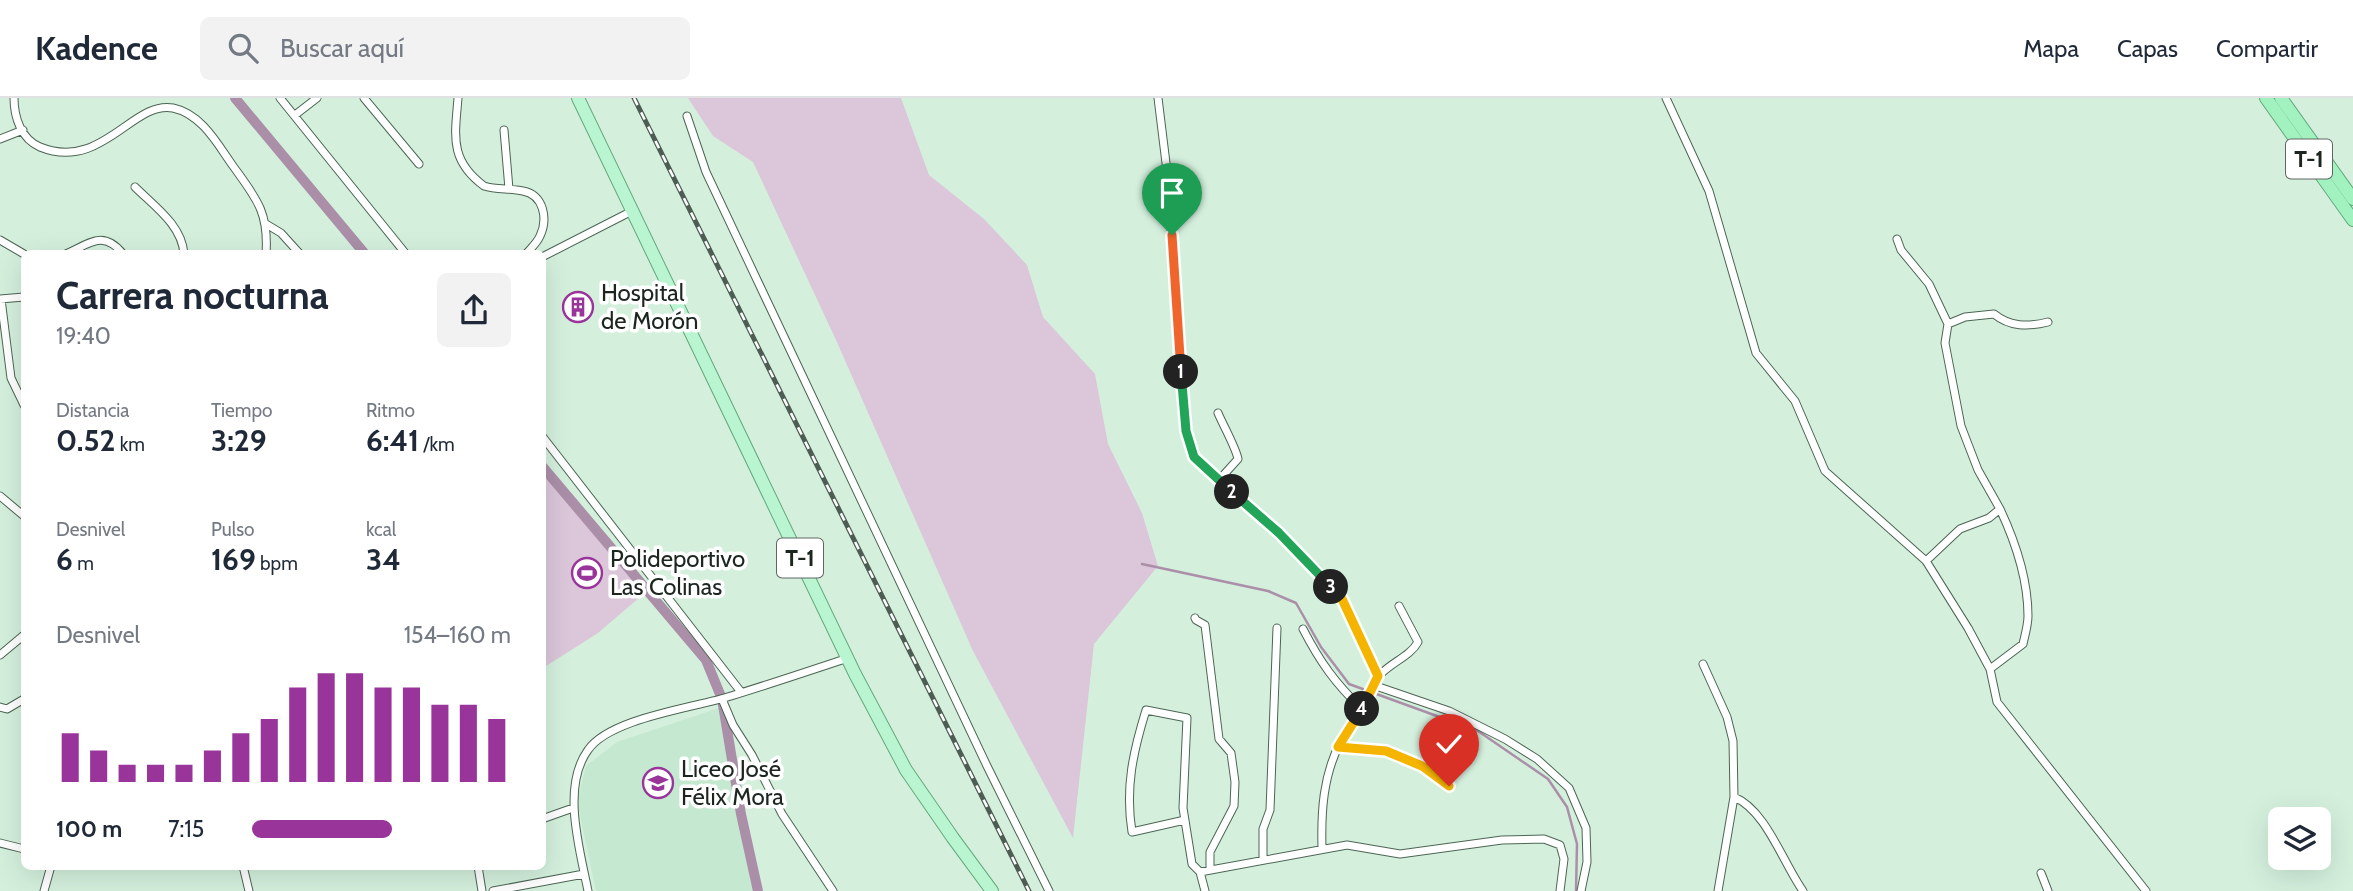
<!DOCTYPE html>
<html lang="es">
<meta charset="utf-8">
<style>
:root{--surface:#fff;--page:#f2f2f3;--text:#1f2937;--muted:#747a83;--line:#e0e1e3;--accent:#99349a}
body{margin:0;font-family:Cabin,sans-serif;background:var(--page);color:var(--text);height:100vh;display:flex;flex-direction:column;font-size:26px;white-space:nowrap}
*{box-sizing:border-box;margin:0}
p{font-size:23px;color:var(--muted)}
.icon{flex:none;width:38px;height:38px;fill:none;stroke:currentColor;stroke-width:2;stroke-linecap:round;stroke-linejoin:round}
.map{position:relative;flex:1;overflow:hidden}
.sheet{position:absolute;left:21px;top:152px;width:525px;height:620px;display:flex;flex-direction:column;background:var(--surface);border-radius:10px;box-shadow:0 7px 28px #0002}
.sheet>*{flex:none}
.controls{position:absolute;left:2268px;top:709px;display:grid;gap:14px}
.controls a{display:grid;place-items:center;width:63px;height:63px;border-radius:10px;background:var(--surface);box-shadow:0 7px 28px #0002;font-size:35px}
.pin{position:absolute;display:grid;place-items:center;width:60px;height:60px;color:#fff;margin:-72px -30px;border-radius:50% 50% 50% 0;rotate:-45deg;box-shadow:0 0 7px #0007}
.pin .icon{rotate:45deg}
.km{position:absolute;width:35px;height:35px;margin:-18px;border-radius:50%;background:#222;color:#fff;font-size:19px;line-height:35px;text-align:center}
.round{display:grid;place-items:center;flex:none;width:74px;height:74px;border-radius:10px;background:var(--page)}
.head{display:flex;align-items:center;justify-content:space-between;height:119px;padding:0 35px}
h1{font-size:38px;font-weight:700;line-height:52px}
.metrics{display:grid;grid-template-columns:repeat(3,1fr);gap:10px;height:119px;padding:7px 35px}
.metrics div{display:grid;align-content:center}
.metrics b{font-size:30px;font-weight:700}
.metrics small{font-size:19px;font-weight:400}
.metrics p{font-size:19px}
.chart{height:196px;padding:14px 35px}
.chart p{display:flex;justify-content:space-between}
.chart svg{width:100%;height:126px;margin-top:7px;stroke:var(--accent);stroke-width:6}
ul{padding:0 35px;list-style:none;font-size:23px}
li{display:grid;grid-template-columns:112px 84px 1fr;align-items:center;height:52px}
li i{height:18px;border-radius:9px;background:var(--accent)}
header{display:flex;align-items:center;gap:42px;box-sizing:border-box;height:98px;padding:0 35px;background:var(--surface);border-bottom:2px solid var(--line)}
header strong{font-size:33px}
nav{display:flex;gap:38px;margin-inline-start:auto;font-size:24px}
.search{width:490px;height:63px;background:var(--page);display:flex;align-items:center;gap:18px;box-sizing:border-box;padding:0 24px;border-radius:10px;color:var(--muted);font-size:26px}
.map>svg:first-child{display:block}
.built{fill:#c5e8d0}
.green{fill:#dbc6da}
.lines{fill:none;stroke-linecap:round;stroke-linejoin:round}
.stream{stroke:#ab8fa9;stroke-width:2.5}
.canal{stroke:#ab8fa9;stroke-width:10}
.minor-casing{stroke:#4c6554;stroke-width:9}
.primary-casing{stroke:#64a87d;stroke-width:14}
.trunk-casing{stroke:#64a87d;stroke-width:14}
.minor{stroke:#fff;stroke-width:7}
.primary{stroke:#b9f5d0;stroke-width:12}
.trunk{stroke:#a2f2c0;stroke-width:12}
.rail-casing{stroke:#4e5d53;stroke-width:5}
.rail{stroke:#fff;stroke-width:2.5;stroke-dasharray:8;stroke-linecap:butt}
.split-1-casing{stroke:#fff;stroke-width:14}
.split-2-casing{stroke:#fff;stroke-width:14}
.split-3-casing{stroke:#fff;stroke-width:14}
.split-4-casing{stroke:#fff;stroke-width:14}
.split-5-casing{stroke:#fff;stroke-width:14}
.split-1{stroke:#f0652b;stroke-width:9}
.split-2{stroke:#22a559;stroke-width:9}
.split-3{stroke:#22a559;stroke-width:9}
.split-4{stroke:#f5b400;stroke-width:9}
.split-5{stroke:#f5b400;stroke-width:9}
.labels{text-anchor:middle;stroke-width:7;stroke-linejoin:round;paint-order:stroke}
.shield{fill:#fff;stroke:#606762;stroke-width:2}
.shield-label{font-size:23px;font-weight:bold;fill:#1c261f}
.poi-label{font-size:24px;fill:#1c261f;stroke:#fff;text-anchor:start}
</style>
<header>
<strong>Kadence</strong>
<div class="search"><svg class="icon" aria-label="search" viewBox="0 0 24 24"><circle cx="10" cy="10" r="6"/><path d="M15 15l6 6"/></svg>Buscar aquí</div>
<nav><a>Mapa</a><a>Capas</a><a>Compartir</a></nav>
</header>
<div class="map">
<svg width="2353" height="793" viewBox="0 0 2353 793">
<rect width="100%" height="100%" fill="#d4f0dd"/>
<!-- built -->
<path class="built" d="M719,610L758,793H596L577,703L586,668L617,644Z"/>
<!-- green -->
<path class="green" d="M688,0H901L929,77L984,121L1027,167L1043,219L1095,276L1108,346L1142,415L1158,468L1094,546L1073,740L973,553L836,242L753,64L713,38Z
M542,373L647,493L598,535L543,570Z"/>
<g class="lines">
<!-- stream -->
<path class="stream" d="M1142,466L1268,493L1296,505L1321,549L1349,586L1478,633L1548,681L1567,709L1577,746L1576,793"/>
<!-- canal -->
<path class="canal" d="M235,0L365,156
M542,368L706,562L722,601L741,716L758,793"/>
<!-- minor casing -->
<g class="minor-casing">
<path id="minor" d="M14,0C14,19 21,41 40,49C102,74 133,2 173,10C202,16 218,47 233,68C256,100 269,114 266,156
M280,0L406,156
M364,0L419,66
M458,0C455,38 449,62 484,88C496,92 510,90 523,93C544,97 548,121 540,138C537,145 531,150 526,156
M1158,0L1166,65L1186,333L1194,359L1318,472L1342,501L1378,578
M1666,0L1709,93L1756,255L1795,303L1825,373L1926,463L1968,530L1990,571L1997,604L2146,793
M295,17L317,0
M687,18L706,74L987,668L1049,793
M504,32L509,91
M0,41L23,32
M135,89C154,108 182,127 184,156
M266,126L281,135L300,156
M1897,141L1901,152L1929,186L1948,226L1945,245L1961,328L1978,372L2000,411L1989,420L1960,431L1926,463
M0,142L24,156
M66,156C89,146 103,131 123,156
M542,159L632,113
M0,201L24,199
M1,201L11,280L24,307
M1948,226L1965,219L1994,216C2010,229 2028,229 2048,224
M1218,315C1223,327 1236,350 1238,361L1219,382
M542,338L741,594
M0,398L24,418
M1195,520L1196,522L1205,527L1219,641L1231,655L1235,684L1234,708L1210,754V772
M1303,531C1320,564 1335,585 1362,611
M0,557L24,537
M1703,566L1727,619L1733,643L1734,699L1718,793
M1990,571L2023,546C2025,537 2028,527 2028,518C2028,482 2015,443 2000,411
M1373,587L1449,613L1505,641L1537,661L1569,690L1586,730L1587,764L1581,793
M722,601L733,627L752,657L782,716L833,793
M0,609L7,611L24,601
M1338,649L1386,653L1422,668L1449,688
M1734,699C1766,712 1783,765 1803,793
M542,721L573,710
M1185,722L1132,734C1125,690 1133,654 1146,612L1187,620L1183,710L1192,766L1200,774
M0,745L24,751
M1322,750C1321,714 1323,678 1340,645C1347,632 1357,621 1364,608C1369,599 1371,588 1378,579C1389,565 1410,559 1418,544L1399,508
M1263,762V731L1270,712L1277,530
M243,768L249,793
M478,768L482,793
M2041,775L2048,793
M44,793L51,768
M493,793L584,776
M588,793C580,752 561,689 588,652C610,620 694,610 731,598C770,586 809,573 848,560
M1205,793L1200,774L1347,747L1400,756L1502,742L1544,741L1560,747L1564,761L1560,793"/>
</g>
<!-- primary casing -->
<g class="primary-casing">
<path id="primary" d="M578,0L855,576L906,672L953,740L992,793"/>
</g>
<!-- trunk casing -->
<g class="trunk-casing">
<path id="trunk" d="M2266,0L2353,122
M2281,0L2353,101"/>
</g>
<!-- minor -->
<use href="#minor" class="minor"/>
<!-- primary -->
<use href="#primary" class="primary"/>
<!-- trunk -->
<use href="#trunk" class="trunk"/>
<!-- rail casing -->
<g class="rail-casing">
<path id="rail" d="M634,0L1029,793"/>
</g>
<!-- rail -->
<use href="#rail" class="rail"/>
</g>
<g class="lines">
<!-- split-1 casing -->
<g class="split-1-casing">
<path id="split-1" d="M1172,137L1181,274"/>
</g>
<!-- split-2 casing -->
<g class="split-2-casing">
<path id="split-2" d="M1181,274L1186,333L1194,359L1232,394"/>
</g>
<!-- split-3 casing -->
<g class="split-3-casing">
<path id="split-3" d="M1232,394L1279,435L1331,489"/>
</g>
<!-- split-4 casing -->
<g class="split-4-casing">
<path id="split-4" d="M1331,489L1342,501L1378,578L1362,611"/>
</g>
<!-- split-5 casing -->
<g class="split-5-casing">
<path id="split-5" d="M1362,611L1338,649L1386,653L1422,668L1449,688"/>
</g>
<!-- split-1 -->
<use href="#split-1" class="split-1"/>
<!-- split-2 -->
<use href="#split-2" class="split-2"/>
<!-- split-3 -->
<use href="#split-3" class="split-3"/>
<!-- split-4 -->
<use href="#split-4" class="split-4"/>
<!-- split-5 -->
<use href="#split-5" class="split-5"/>
</g>
<!-- icons -->
<defs>
<g id="building-ring" transform="scale(1.575)"><circle r="9.5" fill="#fff" stroke="#99349a" stroke-width="1.5"/><path d="M-4-6H4V6H1V3H-1V6H-4ZM-2.5-4.3h1.7v1.8h-1.7ZM.8-4.3h1.7v1.8H.8ZM-2.5-1h1.7V.8h-1.7ZM.8-1h1.7V.8H.8Z" fill="#99349a"/></g>
<g id="stadium-ring" transform="scale(1.575)"><circle r="9.5" fill="#fff" stroke="#99349a" stroke-width="1.5"/><path d="M0-5a6.5 5 0 1 0 0 10a6.5 5 0 1 0 0-10ZM-3.5-1.8h7v3.6h-7Z" fill="#99349a"/></g>
<g id="school-ring" transform="scale(1.575)"><circle r="9.5" fill="#fff" stroke="#99349a" stroke-width="1.5"/><path d="M0-5L7-2L0 1L-7-2ZM-4 1L0 2.5L4 1V4Q0 6-4 4Z" fill="#99349a"/></g>
</defs>
<g fill-rule="evenodd">
<use href="#building-ring" x="578" y="209"/>
<use href="#stadium-ring" x="587" y="475"/>
<use href="#school-ring" x="658" y="685"/>
</g>
<g class="labels">
<!-- shield labels -->
<g class="shield">
<rect x="2286" y="41.5" width="46" height="39" rx="5"/>
<rect x="777" y="440.5" width="46" height="39" rx="5"/>
</g>
<g class="shield-label">
<text x="2309" y="69">T-1</text>
<text x="800" y="468">T-1</text>
</g>
<!-- poi labels -->
<g class="poi-label">
<text x="601" y="203">Hospital<tspan x="601" dy="28">de Morón</tspan></text>
<text x="610" y="469">Polideportivo<tspan x="610" dy="28">Las Colinas</tspan></text>
<text x="681" y="679">Liceo José<tspan x="681" dy="28">Félix Mora</tspan></text>
</g>
</g>
</svg>
<div class="controls">
<a><svg class="icon" aria-label="layers" viewBox="0 0 24 24"><path d="M12 4l9 5-9 5-9-5zM3 14l9 5 9-5"/></svg></a>
</div>
<div class="pin" style="left:1172px;top:137px;background:#1e9e55"><svg class="icon" aria-label="arrive" viewBox="0 0 24 24"><path d="M6 21V4h12l-3 4 3 4H6"/></svg></div>
<div class="pin" style="left:1449px;top:688px;background:#d93025"><svg class="icon" aria-label="check" viewBox="0 0 24 24"><path d="M5 12l5 5 9-10"/></svg></div>
<b class="km" style="left:1181px;top:274px">1</b>
<b class="km" style="left:1232px;top:394px">2</b>
<b class="km" style="left:1331px;top:489px">3</b>
<b class="km" style="left:1362px;top:611px">4</b>
<section class="sheet">
<div class="head"><div><h1>Carrera nocturna</h1><p>19:40</p></div><a class="round"><svg class="icon" aria-label="share" viewBox="0 0 24 24"><path d="M12 15V3M7 8l5-5 5 5M5 13v7h14v-7"/></svg></a></div>
<div class="metrics">
<div><p>Distancia</p><b>0.52<small> km</small></b></div>
<div><p>Tiempo</p><b>3:29</b></div>
<div><p>Ritmo</p><b>6:41<small> /km</small></b></div>
</div>
<div class="metrics">
<div><p>Desnivel</p><b>6<small> m</small></b></div>
<div><p>Pulso</p><b>169<small> bpm</small></b></div>
<div><p>kcal</p><b>34</b></div>
</div>
<div class="chart"><p><span>Desnivel</span>154–160 m</p>
<svg viewBox="0 0 160 44" preserveAspectRatio="none"><path d="M5 44V27M15 44V33M25 44V38M35 44V38M45 44V38M55 44V33M65 44V27M75 44V22M85 44V11M95 44V6M105 44V6M115 44V11M125 44V11M135 44V17M145 44V17M155 44V22"/></svg>
</div>
<ul>
<li><b>100 m</b>7:15<i style="width:54%"></i></li>
</ul>
</section>
</div>
